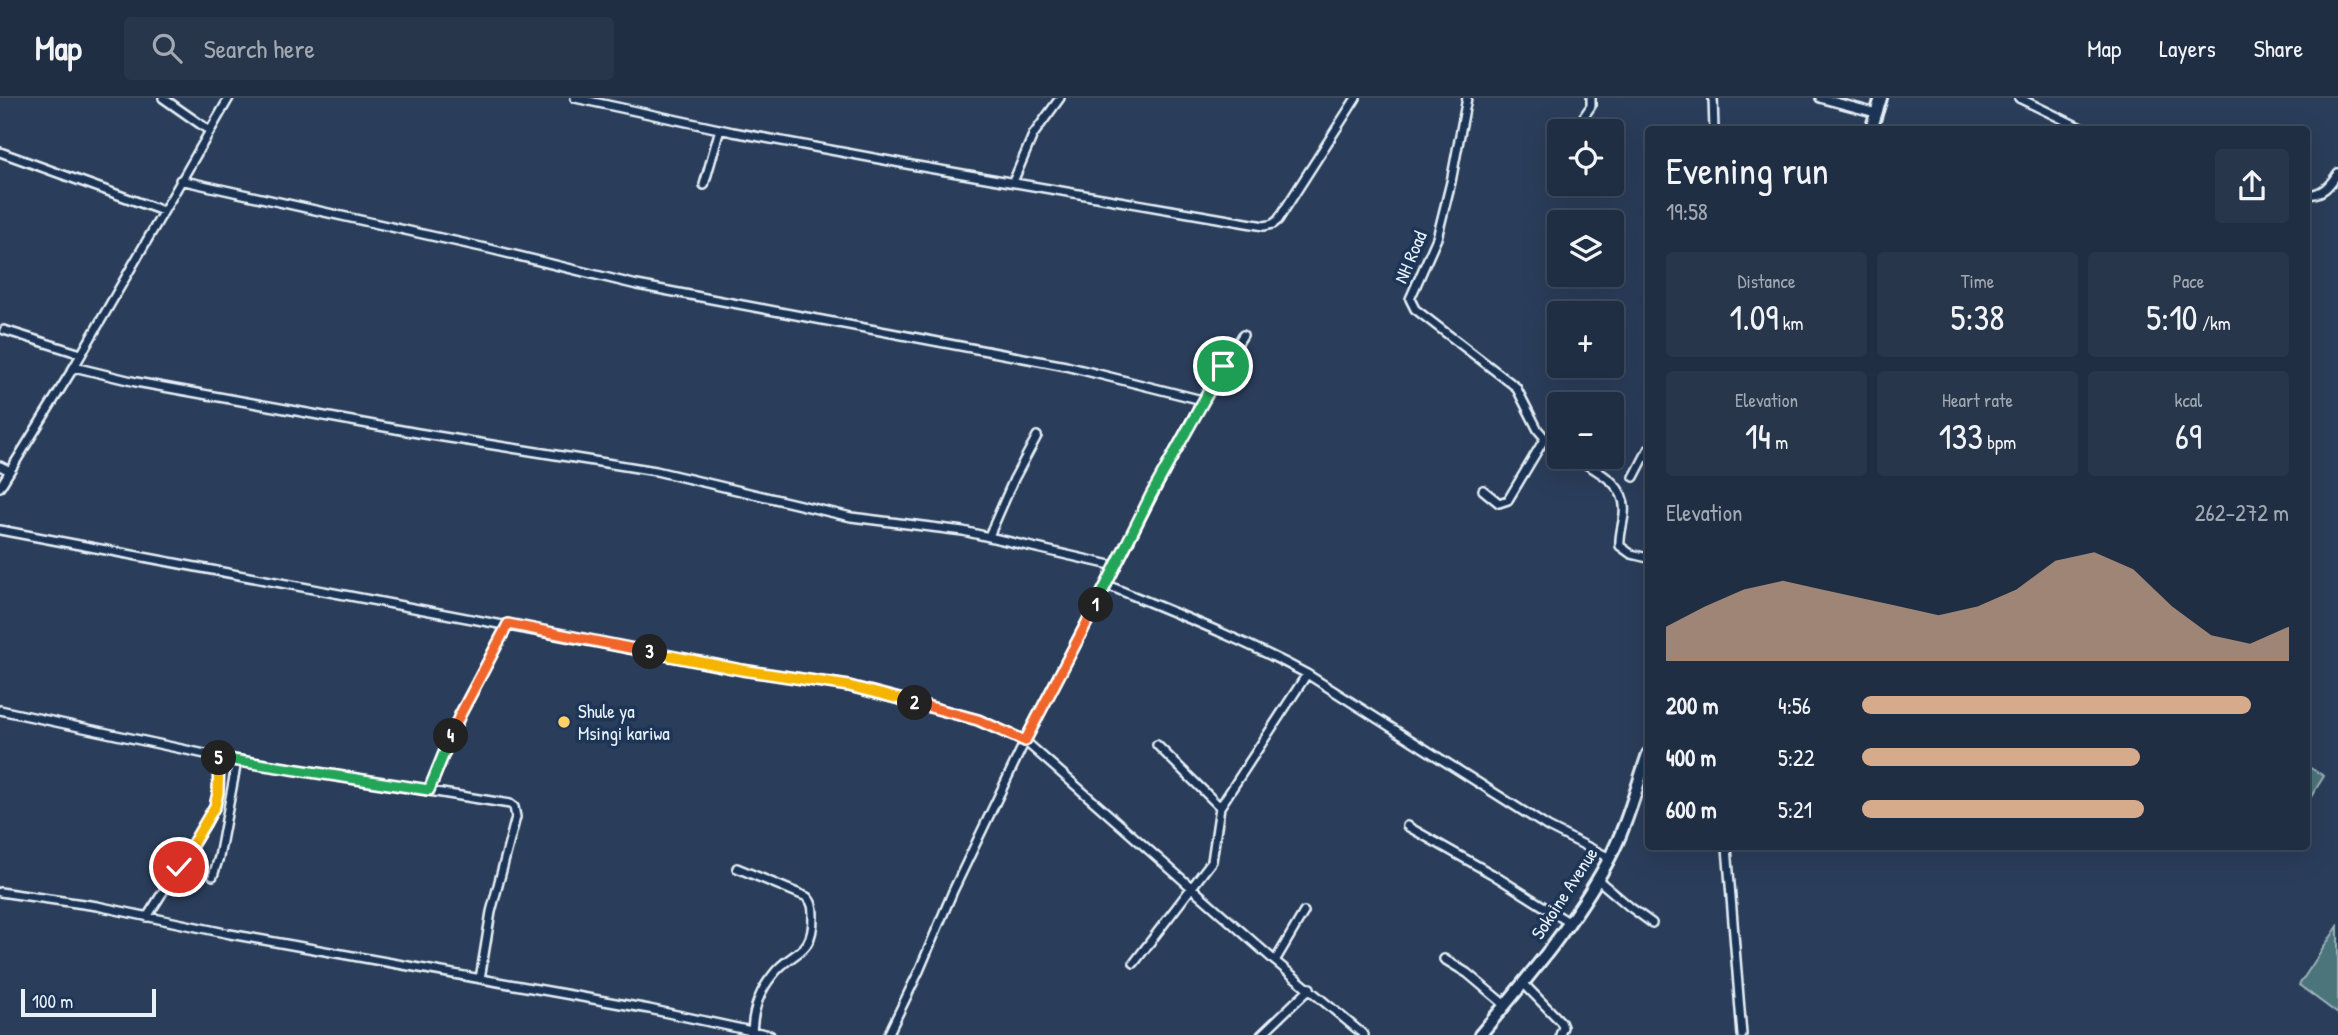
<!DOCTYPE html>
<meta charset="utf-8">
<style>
:root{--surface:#202e44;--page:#28364b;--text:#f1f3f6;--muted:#a2a8b2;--line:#3d4a5d;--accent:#d6ab8b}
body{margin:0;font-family:"Patrick Hand",sans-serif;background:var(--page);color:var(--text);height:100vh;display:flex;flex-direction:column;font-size:26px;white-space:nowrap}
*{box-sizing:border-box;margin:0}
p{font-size:23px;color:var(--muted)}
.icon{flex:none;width:38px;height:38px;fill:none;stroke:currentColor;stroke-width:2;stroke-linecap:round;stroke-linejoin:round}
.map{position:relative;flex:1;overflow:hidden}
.drawer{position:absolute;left:1645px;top:28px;width:665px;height:724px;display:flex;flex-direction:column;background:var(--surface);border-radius:7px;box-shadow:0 7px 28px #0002,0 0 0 2px var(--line)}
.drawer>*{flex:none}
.buttons{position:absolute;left:1547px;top:21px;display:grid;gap:14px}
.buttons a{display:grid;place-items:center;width:77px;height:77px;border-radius:7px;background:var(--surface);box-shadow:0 7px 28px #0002,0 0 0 2px var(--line);font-size:35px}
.scale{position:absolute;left:21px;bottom:18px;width:135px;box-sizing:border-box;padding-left:7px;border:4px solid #e8f1f8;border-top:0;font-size:19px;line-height:24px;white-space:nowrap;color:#e8f1f8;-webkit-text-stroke:5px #1d3557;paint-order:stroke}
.pin{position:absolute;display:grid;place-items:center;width:60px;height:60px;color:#fff;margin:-30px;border:4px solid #fff;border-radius:50%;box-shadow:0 2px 7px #0007}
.km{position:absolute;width:35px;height:35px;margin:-18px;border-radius:50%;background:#222;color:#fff;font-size:19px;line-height:35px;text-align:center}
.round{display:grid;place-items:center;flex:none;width:74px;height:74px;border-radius:7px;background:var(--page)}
.headline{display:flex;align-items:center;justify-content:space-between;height:119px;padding:0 21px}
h1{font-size:38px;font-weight:600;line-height:52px}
.figures{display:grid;grid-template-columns:repeat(3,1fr);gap:10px;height:119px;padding:7px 21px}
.figures div{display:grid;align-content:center;border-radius:7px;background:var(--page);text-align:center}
.figures b{font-size:35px;font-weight:600}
.figures small{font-size:19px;font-weight:400}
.figures p{font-size:19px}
.chart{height:196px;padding:14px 21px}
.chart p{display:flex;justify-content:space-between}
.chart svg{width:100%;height:126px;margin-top:7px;fill:var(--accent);opacity:.7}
ul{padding:0 21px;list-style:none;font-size:23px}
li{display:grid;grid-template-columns:112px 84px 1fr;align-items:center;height:52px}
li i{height:18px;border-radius:9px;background:var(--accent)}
header{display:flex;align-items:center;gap:42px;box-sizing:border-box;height:98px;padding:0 35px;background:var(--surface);border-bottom:2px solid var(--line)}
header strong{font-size:33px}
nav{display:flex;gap:38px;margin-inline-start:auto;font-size:24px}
.search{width:490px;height:63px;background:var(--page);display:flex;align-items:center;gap:18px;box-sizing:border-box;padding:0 24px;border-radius:7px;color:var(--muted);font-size:26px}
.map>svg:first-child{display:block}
.green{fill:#4c757a;stroke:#9ab3b9;stroke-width:2}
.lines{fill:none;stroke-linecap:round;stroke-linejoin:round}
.street-casing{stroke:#e8f1f8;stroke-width:12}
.secondary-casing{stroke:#e8f1f8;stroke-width:16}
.street{stroke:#1d3557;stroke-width:7}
.secondary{stroke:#1d3557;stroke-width:10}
.split-1-casing{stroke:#fff;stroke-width:14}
.split-2-casing{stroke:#fff;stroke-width:14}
.split-3-casing{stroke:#fff;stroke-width:14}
.split-4-casing{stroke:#fff;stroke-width:14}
.split-5-casing{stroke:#fff;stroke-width:14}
.split-6-casing{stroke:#fff;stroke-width:14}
.split-1{stroke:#22a559;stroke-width:9}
.split-2{stroke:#f0652b;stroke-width:9}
.split-3{stroke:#f5b400;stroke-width:9}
.split-4{stroke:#f0652b;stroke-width:9}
.split-5{stroke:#22a559;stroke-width:9}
.split-6{stroke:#f5b400;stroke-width:9}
.poi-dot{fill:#ffd166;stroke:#1d3557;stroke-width:2.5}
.labels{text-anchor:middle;stroke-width:7;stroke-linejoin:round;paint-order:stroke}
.street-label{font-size:19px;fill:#e8f1f8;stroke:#1d3557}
.poi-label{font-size:19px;fill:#e8f1f8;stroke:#1d3557;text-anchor:start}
</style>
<header>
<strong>Map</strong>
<div class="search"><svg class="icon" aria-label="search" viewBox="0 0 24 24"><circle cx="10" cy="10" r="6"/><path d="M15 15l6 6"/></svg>Search here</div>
<nav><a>Map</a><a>Layers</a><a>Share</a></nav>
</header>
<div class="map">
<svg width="2338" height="937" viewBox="0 0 2338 937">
<rect width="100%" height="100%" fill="#2a3d5a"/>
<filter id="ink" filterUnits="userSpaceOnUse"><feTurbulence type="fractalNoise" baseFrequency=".0143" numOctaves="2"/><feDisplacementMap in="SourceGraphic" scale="14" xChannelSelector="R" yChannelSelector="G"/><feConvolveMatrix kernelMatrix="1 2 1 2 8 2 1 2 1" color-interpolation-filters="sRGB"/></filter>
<g filter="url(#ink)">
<!-- green -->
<path class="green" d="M2307,668L2324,678L2307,705Z
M2338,828V916L2299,887Z"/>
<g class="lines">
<!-- street casing -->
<g class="street-casing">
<path id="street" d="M163,0L210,33
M575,0L733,34L917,68L1264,128L1273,126L1278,122L1356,0
M1467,0L1451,84L1437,140L1410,201L1415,211L1516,289L1538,332L1545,340L1559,350
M1713,0L1714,32
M1820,0L1876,15
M2019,0L2085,32
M1574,33L1591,8V0
M0,54L163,113
M180,82L490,151L637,187L1066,268L1202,302
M1013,84L1033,37L1060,0
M704,87L720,31
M2306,97C2323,97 2330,87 2338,75
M4,232L81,256
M1243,237L1202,302L1025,643L1275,863L1364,937
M74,269L136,284L418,335L656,373L851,419L963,433L1115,468
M1574,359C1596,373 1628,385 1624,416C1623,427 1619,437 1620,448L1631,456L1648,460
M0,368L10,373
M1634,379L1648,352
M0,389L74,269L229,0
M1483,392L1499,405L1508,402L1545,340
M0,432L742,572L849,588L919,606L978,622L1025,643L953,793L919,873L888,937
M989,438L1014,381L1037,338
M1107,487C1175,515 1242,541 1307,576L1548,729L1610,760
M0,612L219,659L510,706L514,709L516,719L491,814L480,881
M1157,647L1220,709
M429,693L460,617L508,526
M1407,728L1492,776L1570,825
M1727,749L1742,937
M737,770L807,799C813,805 813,811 813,819C813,860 791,851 772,878C759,894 753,913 752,933
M213,778L219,759L237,663
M1597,781L1630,809L1652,825
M0,794L97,808L230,836L649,911L770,937
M147,819L206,726L215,708L218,695L219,659
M1444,861L1467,875L1505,907
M1275,863L1304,814
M1134,865L1212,763L1220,709L1307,576
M1523,885L1561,924L1563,929L1560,937
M1261,937L1310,890"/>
</g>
<!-- secondary casing -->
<g class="secondary-casing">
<path id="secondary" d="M1871,32L1881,0
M1480,937C1526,882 1574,826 1608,763C1626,730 1636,691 1648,656"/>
</g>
<!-- street -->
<use href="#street" class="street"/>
<!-- secondary -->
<use href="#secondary" class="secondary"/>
</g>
</g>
<g class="lines" filter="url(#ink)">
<!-- split-1 casing -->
<g class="split-1-casing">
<path id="split-1" d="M1096,507L1151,397L1223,268"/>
</g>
<!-- split-2 casing -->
<g class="split-2-casing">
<path id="split-2" d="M915,605L978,622L1025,643L1096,507"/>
</g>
<!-- split-3 casing -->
<g class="split-3-casing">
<path id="split-3" d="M650,554L742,572L849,588L915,605"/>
</g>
<!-- split-4 casing -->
<g class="split-4-casing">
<path id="split-4" d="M451,638L460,617L508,526L650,554"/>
</g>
<!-- split-5 casing -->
<g class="split-5-casing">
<path id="split-5" d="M219,660L429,692L451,638"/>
</g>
<!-- split-6 casing -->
<g class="split-6-casing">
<path id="split-6" d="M179,769L215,708L218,695L219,660"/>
</g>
<!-- split-1 -->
<use href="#split-1" class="split-1"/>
<!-- split-2 -->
<use href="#split-2" class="split-2"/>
<!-- split-3 -->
<use href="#split-3" class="split-3"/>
<!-- split-4 -->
<use href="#split-4" class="split-4"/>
<!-- split-5 -->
<use href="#split-5" class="split-5"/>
<!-- split-6 -->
<use href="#split-6" class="split-6"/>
</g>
<!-- markers -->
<circle class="poi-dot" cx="564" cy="624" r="7"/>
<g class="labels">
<!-- street labels -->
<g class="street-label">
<text transform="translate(1410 159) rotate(-67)" y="7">NH Road</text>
<text transform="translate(1564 795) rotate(-57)" y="7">Sokoine Avenue</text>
</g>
<!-- poi labels -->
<g class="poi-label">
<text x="578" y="620">Shule ya<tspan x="578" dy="22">Msingi kariwa</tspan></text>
</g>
</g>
</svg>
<div class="buttons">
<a><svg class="icon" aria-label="locate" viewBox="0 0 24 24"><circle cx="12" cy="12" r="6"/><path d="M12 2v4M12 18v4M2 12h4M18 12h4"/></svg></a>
<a><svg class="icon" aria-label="layers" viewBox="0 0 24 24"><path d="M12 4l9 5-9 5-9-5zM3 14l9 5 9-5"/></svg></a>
<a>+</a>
<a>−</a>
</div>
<div class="scale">100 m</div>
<div class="pin" style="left:1223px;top:268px;background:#1e9e55"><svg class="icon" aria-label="arrive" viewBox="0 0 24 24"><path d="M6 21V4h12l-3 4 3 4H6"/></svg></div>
<div class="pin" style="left:179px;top:769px;background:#d93025"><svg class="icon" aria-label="check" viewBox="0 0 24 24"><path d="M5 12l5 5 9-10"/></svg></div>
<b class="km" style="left:1096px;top:507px">1</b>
<b class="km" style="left:915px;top:605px">2</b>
<b class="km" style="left:650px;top:554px">3</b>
<b class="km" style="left:451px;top:638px">4</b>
<b class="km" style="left:219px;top:660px">5</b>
<section class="drawer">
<div class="headline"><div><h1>Evening run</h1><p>19:58</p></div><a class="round"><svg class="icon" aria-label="share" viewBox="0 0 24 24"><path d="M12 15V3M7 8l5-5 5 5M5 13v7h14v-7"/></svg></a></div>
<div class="figures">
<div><p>Distance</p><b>1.09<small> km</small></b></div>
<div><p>Time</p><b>5:38</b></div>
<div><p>Pace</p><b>5:10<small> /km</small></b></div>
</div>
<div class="figures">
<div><p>Elevation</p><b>14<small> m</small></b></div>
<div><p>Heart rate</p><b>133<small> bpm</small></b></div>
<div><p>kcal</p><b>69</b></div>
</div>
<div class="chart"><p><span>Elevation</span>262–272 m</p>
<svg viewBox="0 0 160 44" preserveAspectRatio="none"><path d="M0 44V32L10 25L20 19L30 16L40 19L50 22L60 25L70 28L80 25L90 19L100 9L110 6L120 12L130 25L140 35L150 38L160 32V44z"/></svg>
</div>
<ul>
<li><b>200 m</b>4:56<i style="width:91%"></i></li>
<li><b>400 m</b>5:22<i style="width:65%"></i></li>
<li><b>600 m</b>5:21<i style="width:66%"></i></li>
</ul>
</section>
</div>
